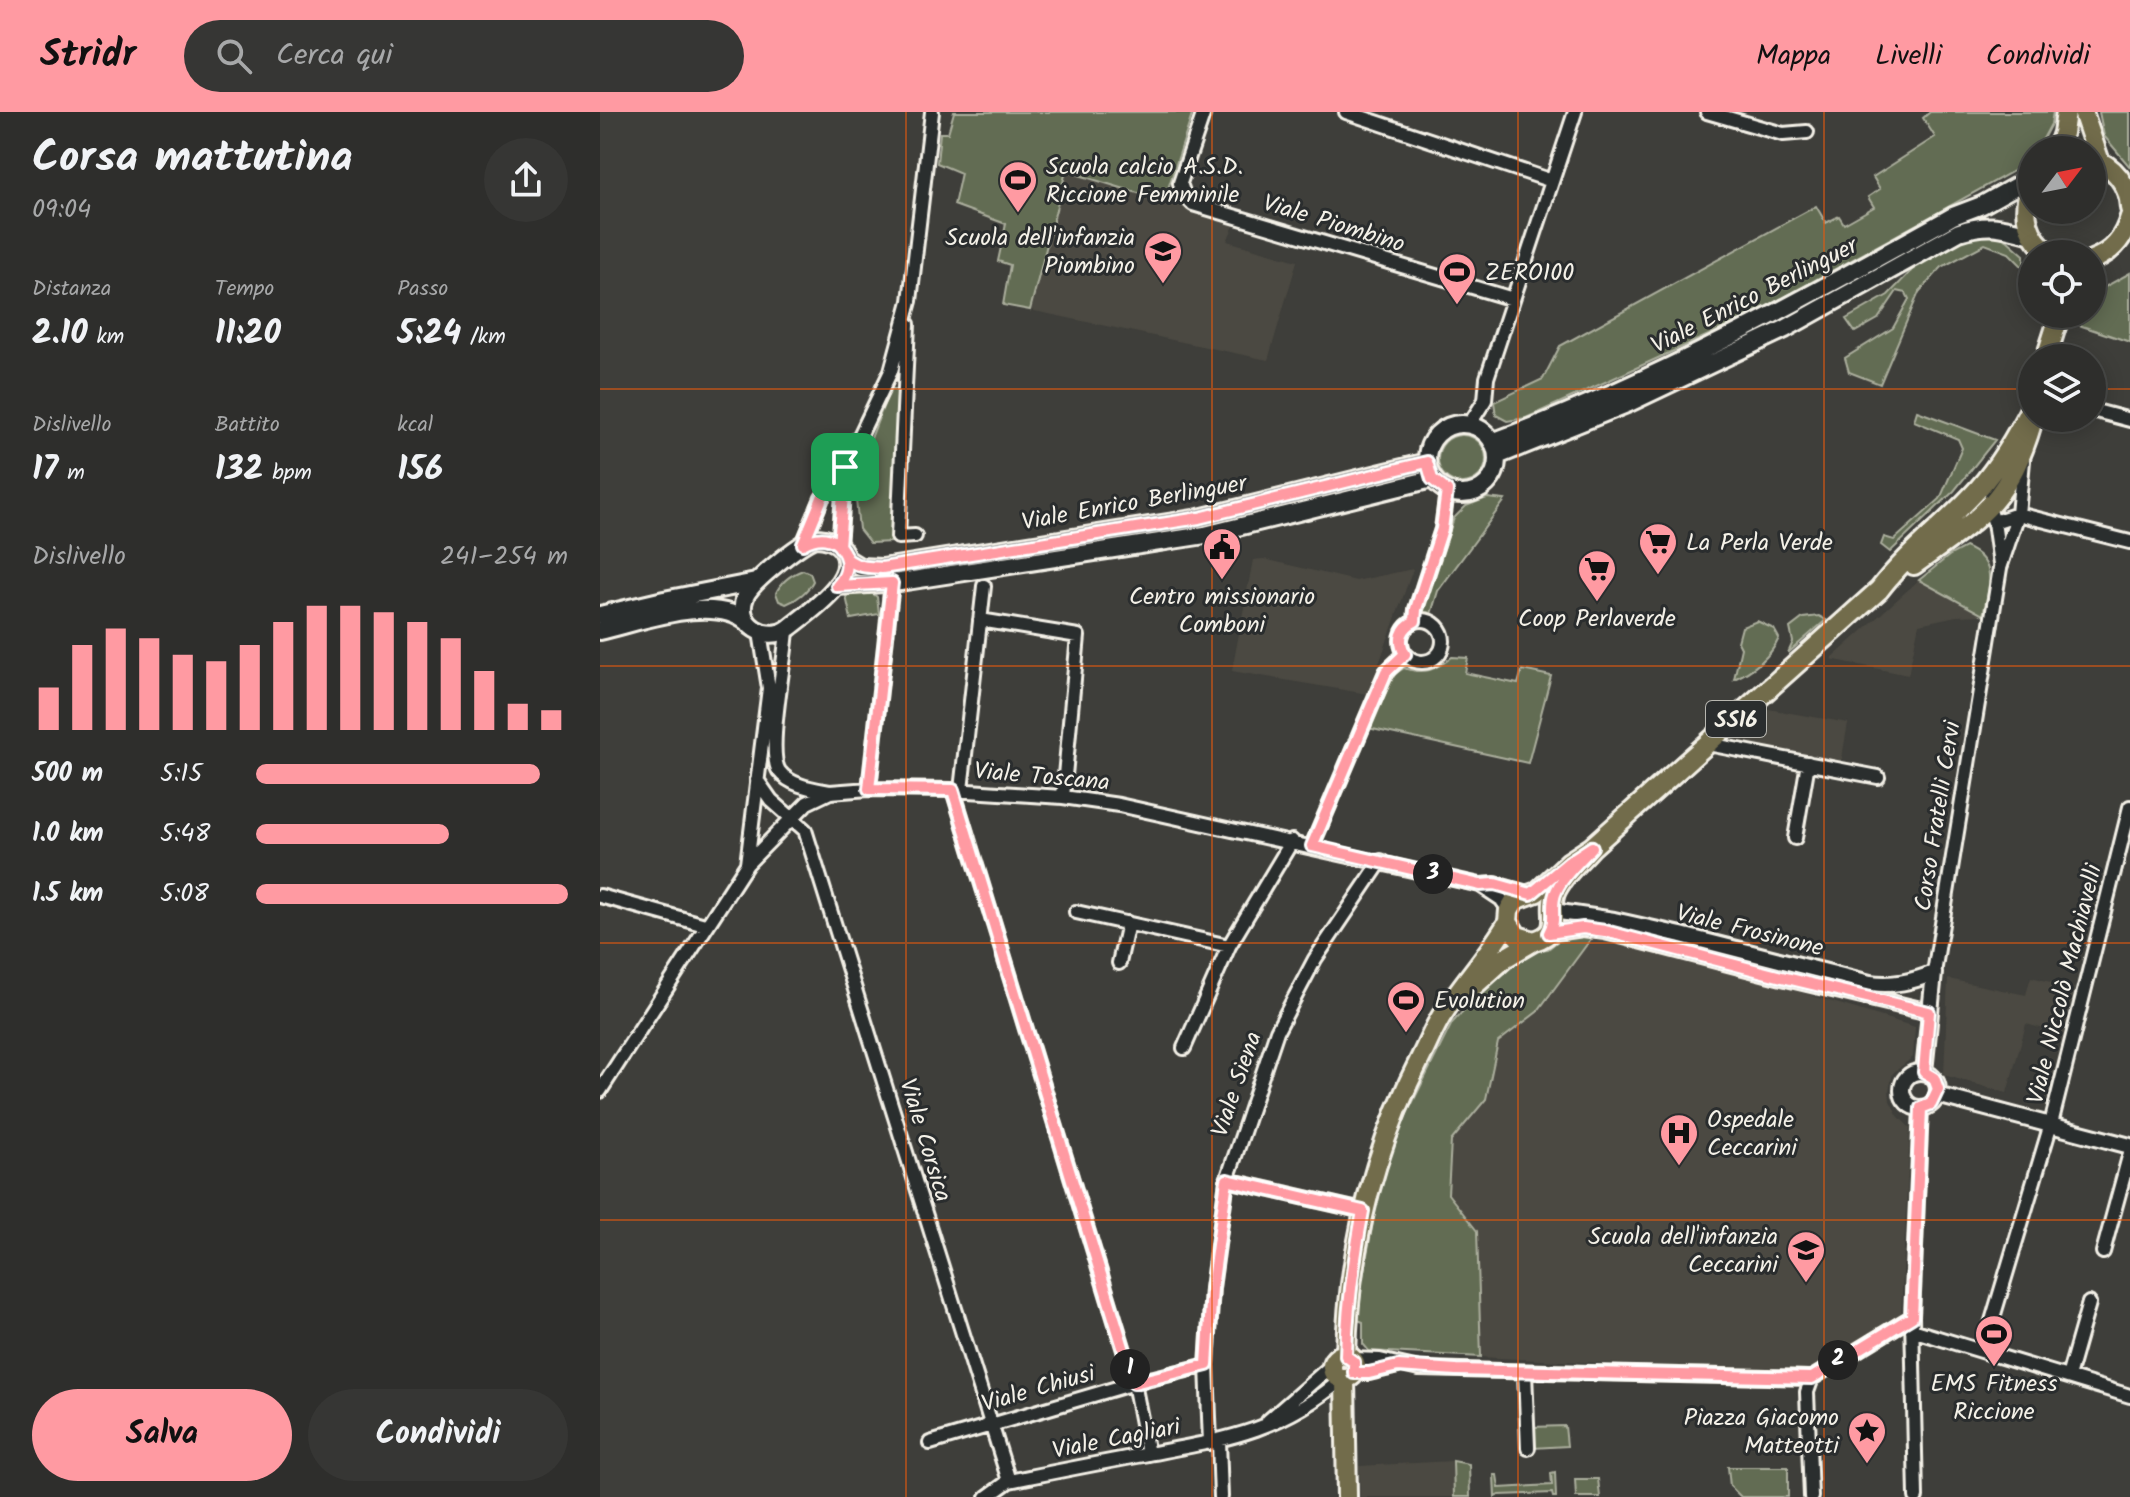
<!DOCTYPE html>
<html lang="it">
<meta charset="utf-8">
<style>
:root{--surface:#2e2e2c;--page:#363634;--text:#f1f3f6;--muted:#a7a8a9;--line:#494a48;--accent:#ff9aa2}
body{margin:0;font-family:Kalam,sans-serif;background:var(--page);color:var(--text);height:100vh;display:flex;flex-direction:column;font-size:30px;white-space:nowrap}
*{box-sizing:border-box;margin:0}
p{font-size:26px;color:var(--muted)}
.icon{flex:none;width:44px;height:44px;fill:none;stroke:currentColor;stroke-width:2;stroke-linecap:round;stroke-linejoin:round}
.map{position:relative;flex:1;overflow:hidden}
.drawer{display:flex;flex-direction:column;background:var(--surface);width:600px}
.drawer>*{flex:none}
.needle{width:52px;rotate:58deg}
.fabs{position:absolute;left:1418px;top:24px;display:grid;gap:16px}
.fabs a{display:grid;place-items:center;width:88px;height:88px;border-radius:50%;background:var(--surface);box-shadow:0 4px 20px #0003,0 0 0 2px var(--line);font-size:40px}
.pin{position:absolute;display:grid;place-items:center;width:68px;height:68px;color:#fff;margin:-34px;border-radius:16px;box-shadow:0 4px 12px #0006}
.km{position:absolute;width:40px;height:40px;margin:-20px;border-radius:50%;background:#222;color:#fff;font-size:22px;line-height:40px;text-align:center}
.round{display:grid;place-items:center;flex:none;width:84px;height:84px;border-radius:42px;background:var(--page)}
.headline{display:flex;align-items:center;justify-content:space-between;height:136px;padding:0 32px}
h1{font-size:44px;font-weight:600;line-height:60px}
.metrics{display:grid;grid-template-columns:repeat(3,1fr);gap:12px;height:136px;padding:8px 32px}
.metrics div{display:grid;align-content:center}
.metrics b{font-size:34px;font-weight:600}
.metrics small{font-size:22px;font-weight:400}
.metrics p{font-size:22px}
.chart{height:224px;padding:16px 32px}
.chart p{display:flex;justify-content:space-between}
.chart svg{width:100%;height:144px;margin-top:8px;stroke:var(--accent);stroke-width:6}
.cta{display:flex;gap:16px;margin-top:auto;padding:16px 32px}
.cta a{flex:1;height:92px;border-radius:48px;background:var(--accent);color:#111;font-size:32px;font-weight:600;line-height:92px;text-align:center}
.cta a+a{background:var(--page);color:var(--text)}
ul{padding:0 32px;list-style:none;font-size:26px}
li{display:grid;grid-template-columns:128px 96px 1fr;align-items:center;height:60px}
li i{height:20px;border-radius:10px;background:var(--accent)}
header{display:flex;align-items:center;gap:48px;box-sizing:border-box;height:112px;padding:0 40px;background:var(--accent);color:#111}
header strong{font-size:38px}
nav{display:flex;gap:44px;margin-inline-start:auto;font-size:28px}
.search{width:560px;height:72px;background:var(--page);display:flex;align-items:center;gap:20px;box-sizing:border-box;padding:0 28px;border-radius:44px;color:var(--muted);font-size:30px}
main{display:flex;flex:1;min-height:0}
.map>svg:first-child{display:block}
.built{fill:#4c4a42}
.green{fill:#626c52;stroke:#abae9d;stroke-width:2}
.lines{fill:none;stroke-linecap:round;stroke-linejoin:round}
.minor-casing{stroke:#f4f1e8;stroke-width:18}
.tertiary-casing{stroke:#f4f1e8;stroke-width:20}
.secondary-casing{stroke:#f4f1e8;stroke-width:22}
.primary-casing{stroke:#f4f1e8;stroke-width:24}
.minor{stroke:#2a2d2e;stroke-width:12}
.tertiary{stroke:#2a2d2e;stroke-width:14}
.secondary{stroke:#2a2d2e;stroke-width:16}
.primary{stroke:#726c4b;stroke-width:18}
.route-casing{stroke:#fff;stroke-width:16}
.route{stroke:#ff9aa2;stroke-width:10}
.grid{fill:none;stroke:#e8590c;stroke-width:2;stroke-opacity:0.55}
.labels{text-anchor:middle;stroke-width:6;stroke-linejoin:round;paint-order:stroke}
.shield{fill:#2a2d2e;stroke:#b7b6b0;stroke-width:2}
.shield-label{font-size:22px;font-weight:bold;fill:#f4f1e8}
.poi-label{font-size:24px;fill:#f4f1e8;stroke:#2a2d2e;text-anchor:start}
.street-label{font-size:24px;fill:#f4f1e8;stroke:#2a2d2e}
</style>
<header>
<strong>Stridr</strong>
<div class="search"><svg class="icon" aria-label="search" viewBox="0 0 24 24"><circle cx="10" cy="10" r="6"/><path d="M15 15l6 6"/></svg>Cerca qui</div>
<nav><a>Mappa</a><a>Livelli</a><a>Condividi</a></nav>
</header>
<main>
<section class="drawer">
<div class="headline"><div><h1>Corsa mattutina</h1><p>09:04</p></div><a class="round"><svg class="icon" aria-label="share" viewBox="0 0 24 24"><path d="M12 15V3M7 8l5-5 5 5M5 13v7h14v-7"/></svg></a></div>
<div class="metrics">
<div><p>Distanza</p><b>2.10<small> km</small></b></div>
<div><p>Tempo</p><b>11:20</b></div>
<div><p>Passo</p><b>5:24<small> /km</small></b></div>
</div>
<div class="metrics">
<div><p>Dislivello</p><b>17<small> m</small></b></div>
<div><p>Battito</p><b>132<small> bpm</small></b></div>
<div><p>kcal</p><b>156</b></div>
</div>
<div class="chart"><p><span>Dislivello</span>241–254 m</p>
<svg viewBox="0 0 160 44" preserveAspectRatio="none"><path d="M5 44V31M15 44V18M25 44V13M35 44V16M45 44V21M55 44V23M65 44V18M75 44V11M85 44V6M95 44V6M105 44V8M115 44V11M125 44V16M135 44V26M145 44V36M155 44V38"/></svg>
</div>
<ul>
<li><b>500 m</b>5:15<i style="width:91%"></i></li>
<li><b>1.0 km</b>5:48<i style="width:62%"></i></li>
<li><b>1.5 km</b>5:08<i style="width:100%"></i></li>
</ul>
<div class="cta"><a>Salva</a><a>Condividi</a></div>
</section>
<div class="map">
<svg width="1530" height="1385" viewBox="0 0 1530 1385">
<rect width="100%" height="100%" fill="#3e3e3a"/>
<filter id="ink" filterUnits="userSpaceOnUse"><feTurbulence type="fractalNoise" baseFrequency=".0125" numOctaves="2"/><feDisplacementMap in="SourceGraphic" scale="16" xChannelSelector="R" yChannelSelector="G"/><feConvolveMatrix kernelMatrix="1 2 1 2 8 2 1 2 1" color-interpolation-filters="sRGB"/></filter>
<g filter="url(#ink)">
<!-- built -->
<path class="built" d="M466,59L635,111L627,129L697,149L668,248L430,198Z
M664,447L756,469L813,457L768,582L632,559L653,448Z
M1319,468L1383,503L1356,504L1319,512L1308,563L1231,547Z
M1168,597L1248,611L1241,651L1128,629Z
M993,824L1170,871L1315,915L1313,945L1293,961L1289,978L1290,989L1298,1004L1310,1016L1301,1203L1212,1255L1188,1260L881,1245L877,1120L848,1082L851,1029L886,987L898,930L937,900Z
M1431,865L1474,876L1463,922L1426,912L1407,981L1344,963L1348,867L1426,883Z
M853,1349L854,1385H760L759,1354Z"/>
<!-- green -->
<path class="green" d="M354,0H593L564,89L466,59L430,198L403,193L410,153L398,149L406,112L354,93L361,61L337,51L340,21H348Z
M1330,0H1453L1451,12L1437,38H1432V43L1419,56L1146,206L926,306L907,309L896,303L894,290L943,267L960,234L1216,94L1226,111L1239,104L1244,112L1274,95L1268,85L1280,77L1273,65L1335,25L1323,6Z
M1499,0H1530V55L1504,24Z
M1391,120L1407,128L1424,143V156L1409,141L1385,132L1342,155L1319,180L1280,272L1249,260L1245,246L1293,216L1309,187L1306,181L1297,179L1278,207L1255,220L1246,207L1288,183L1320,150L1366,126Z
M1530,161V230L1476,212L1479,202H1492V182Z
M290,277H300L292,430L270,431L259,417L256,388L248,386Z
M1317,299L1395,328L1354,379L1290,440L1281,433L1284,425L1294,428L1340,387L1362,336L1358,327L1314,309Z
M838 347a24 24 0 1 1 48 0a24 24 0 1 1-48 0Z
M887,386L905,388L838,479L831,502L825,503L822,500L854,406L866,394Z
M1365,435C1398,449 1390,472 1383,503L1319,468L1350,443Z
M203,458L210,461L213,469C208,479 197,488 186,492L179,489L176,481C181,470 192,462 203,458Z
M267,477L277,485L279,502L251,507L246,484Z
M1219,504L1226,508L1188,541L1193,530L1190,516L1203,506Z
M1157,509L1174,517L1179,526C1171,545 1152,559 1134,567L1141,536L1138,530L1142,515Z
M852,545L868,546L865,561L918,572L922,558L951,564L928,651L768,616L795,562L804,556C825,563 835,558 852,545Z
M983,821L993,824L937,900L898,930L886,987L851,1029L848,1082L877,1119L881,1245L769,1239L763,1232V1210L758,1208L762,1170L776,1094L796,1024L852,911L912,846L926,839L948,837L963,825Z
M965,1314L967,1334L933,1336L931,1315Z
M853,1349L869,1352L870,1385H854Z
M1128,1355H1188V1385H1141L1130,1374Z
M955,1360L956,1385H953L952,1381L899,1383L895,1385L894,1363H897L899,1376L952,1373L951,1361Z
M975,1367H998L1000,1385H976Z"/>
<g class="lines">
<!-- minor casing -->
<g class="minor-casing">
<path id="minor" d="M604,0L580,71L584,83L593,92L913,187
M746,0L952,69
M1107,0L1183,22L1207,20
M308,212L298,425L315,424
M1492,298L1530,308
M869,313L885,288L887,266L975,0
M1395,361L1389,396L1394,410L1400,452
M1394,410L1418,402L1530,430
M203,432L222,386L245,355L291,259L310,189L332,0
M239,434L245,357
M801 529a21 21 0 1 1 42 0a21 21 0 1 1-42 0Z
M380,508L478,524L463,685
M815,509L816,497L842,417L847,379
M187,517C186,546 166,639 179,659C190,674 214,677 230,680
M1108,632L1278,665
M157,668L171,688L205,718L409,1369
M269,677L292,471
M353,678L534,1271L548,1342
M361,678L384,474
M1195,726L1208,651
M712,734L786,560L805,542
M147,752L169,576L160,520
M0,784L105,813
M909,798L901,787L880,773L895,772L931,782
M476,800L629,834
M519,851L528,811
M1334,861L1400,456L1418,402L1423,349
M584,936L629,834L692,729
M0,979L147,752L207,691L230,680L269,677L353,678L463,685L519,693L880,773
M627,1068L763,1099
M1503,1140L1530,1041
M1312,1218L1530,1284
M1383,1239L1451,1012L1530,695
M752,1247L780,1248L819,1257L1212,1266L1312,1205
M925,1260L928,1336
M754,1261H769L798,1254
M1468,1265L1489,1191
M668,1309L732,1253
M619,1329L621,1385
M330,1331L534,1271L607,1253
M610,1331L607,1253L612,1176L627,1068L677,919L715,847L781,749
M387,1385L409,1369C454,1360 498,1351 543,1343C621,1328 679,1321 742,1267
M1211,1385L1207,1280L1212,1266
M1316,1385L1312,1205L1321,996"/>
</g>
<!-- tertiary casing -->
<g class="tertiary-casing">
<path id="tertiary" d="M953,799L1014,808L1081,823L1270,871C1294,874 1311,870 1334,861L1324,960
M949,821L983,816L1005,819L1178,864L1329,900
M1302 978a18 18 0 1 1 36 0a18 18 0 1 1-36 0Z
M1337,983L1530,1034"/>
</g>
<!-- secondary casing -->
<g class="secondary-casing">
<path id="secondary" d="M827 347a35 35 0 1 1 70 0a35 35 0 1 1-70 0Z
M892,330C1054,271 1204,187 1353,104L1382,93L1432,65
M897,344L1029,291L1185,217L1359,120C1389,110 1403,115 1432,123
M215,426C225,426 235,428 242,437C262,465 209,500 189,516C168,532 134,513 145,485C151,470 199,432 215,426Z
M247,447L260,455L282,456L599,406L827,350
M237,474L300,470L605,423L832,367
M0,503L64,488L156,470
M0,519C40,510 114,481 148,511"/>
</g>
<!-- primary casing -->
<g class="primary-casing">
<path id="primary" d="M1483,0L1500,50
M1457,38L1463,21L1466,0
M1492,47C1514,53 1529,73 1530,96
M1432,72C1420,99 1427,126 1451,142
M1492,148C1513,140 1524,126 1530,105
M1446,246L1460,202
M1314,453C1378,407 1409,391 1432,311
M992,735L969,750L937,780L915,788L909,798L908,810L917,824L934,829C965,820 947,802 955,781C962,764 980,749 992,735L1279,478C1308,440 1347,412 1379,376C1401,351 1417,323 1432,293
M866,881L905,846L934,829
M732 1255a12 12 0 1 1 24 0a12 12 0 1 1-24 0Z
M746,1244C748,1138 774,1037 822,943C829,929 835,913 844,900C864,869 890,841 908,810
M745,1267L747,1385"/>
</g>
<!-- minor -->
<use href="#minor" class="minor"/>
<!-- tertiary -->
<use href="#tertiary" class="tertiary"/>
<!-- secondary -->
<use href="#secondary" class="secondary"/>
<!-- primary -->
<use href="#primary" class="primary"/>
</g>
</g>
<g class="lines" filter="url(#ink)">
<!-- route casing -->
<g class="route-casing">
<path id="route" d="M245,355L239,434C250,447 249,462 237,474L292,471L269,677L353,678L534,1271L607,1253L612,1176L627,1068L763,1099C754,1147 747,1195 746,1244L754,1250V1261H769L798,1254L856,1258L1212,1266L1312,1205L1321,996L1331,992L1338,977L1334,966L1324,960L1329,900L1178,864L1005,819L983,816L949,821C957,808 950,796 955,782C961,765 980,749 992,735L969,750L931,782L895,772L880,773L712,734L786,560L805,542C797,528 801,516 815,509L816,497L842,417L847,379L832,367L827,350L599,406L282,456C271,455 260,456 250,449C243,444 248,447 243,439C234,423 217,424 203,432L222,386L245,355"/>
</g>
<!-- route -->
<use href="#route" class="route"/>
</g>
<!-- grid -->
<path class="grid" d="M306,0V1385M612,0V1385M918,0V1385M1224,0V1385M0,277H1432M1492,277H1530M0,554H1530M0,831H1530M0,1108H1530"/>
<!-- icons -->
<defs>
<g id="stadium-pin" transform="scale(2)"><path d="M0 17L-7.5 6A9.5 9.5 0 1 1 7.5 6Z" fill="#ff9aa2" stroke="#2a2d2e"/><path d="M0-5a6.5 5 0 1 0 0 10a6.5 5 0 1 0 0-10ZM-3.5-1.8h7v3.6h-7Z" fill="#111"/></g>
<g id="school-pin" transform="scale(2)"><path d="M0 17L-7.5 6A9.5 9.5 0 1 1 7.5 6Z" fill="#ff9aa2" stroke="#2a2d2e"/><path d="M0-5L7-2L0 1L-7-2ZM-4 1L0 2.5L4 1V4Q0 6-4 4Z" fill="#111"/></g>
<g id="supermarket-pin" transform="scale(2)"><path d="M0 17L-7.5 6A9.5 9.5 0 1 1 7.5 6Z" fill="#ff9aa2" stroke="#2a2d2e"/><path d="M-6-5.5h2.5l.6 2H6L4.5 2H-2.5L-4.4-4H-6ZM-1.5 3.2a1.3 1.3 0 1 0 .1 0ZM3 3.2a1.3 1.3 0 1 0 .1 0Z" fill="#111"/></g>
<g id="civic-pin" transform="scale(2)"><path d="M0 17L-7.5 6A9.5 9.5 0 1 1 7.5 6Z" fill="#ff9aa2" stroke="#2a2d2e"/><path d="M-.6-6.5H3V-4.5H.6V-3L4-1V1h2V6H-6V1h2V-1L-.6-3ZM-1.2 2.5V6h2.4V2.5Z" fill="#111"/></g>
<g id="hospital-pin" transform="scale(2)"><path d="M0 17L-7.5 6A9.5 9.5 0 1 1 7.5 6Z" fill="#ff9aa2" stroke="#2a2d2e"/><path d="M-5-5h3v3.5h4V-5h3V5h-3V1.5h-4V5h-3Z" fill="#111"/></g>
<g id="sight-pin" transform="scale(2)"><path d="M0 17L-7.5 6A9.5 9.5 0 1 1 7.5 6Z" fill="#ff9aa2" stroke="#2a2d2e"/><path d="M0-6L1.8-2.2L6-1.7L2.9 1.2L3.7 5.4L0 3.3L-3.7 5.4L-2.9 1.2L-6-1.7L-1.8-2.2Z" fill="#111"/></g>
</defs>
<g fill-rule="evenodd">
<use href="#stadium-pin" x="418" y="68"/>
<use href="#school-pin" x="563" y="139"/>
<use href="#stadium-pin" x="857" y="160"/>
<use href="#supermarket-pin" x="1058" y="430"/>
<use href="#civic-pin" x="622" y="435"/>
<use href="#supermarket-pin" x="997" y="457"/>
<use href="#stadium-pin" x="806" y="888"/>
<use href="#hospital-pin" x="1079" y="1021"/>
<use href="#school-pin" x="1206" y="1138"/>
<use href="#stadium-pin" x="1394" y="1222"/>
<use href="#sight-pin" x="1267" y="1319"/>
</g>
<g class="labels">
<!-- shield labels -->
<rect class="shield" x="1106" y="589" width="60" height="36" rx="6"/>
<g class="shield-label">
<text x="1136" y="615">SS16</text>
</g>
<!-- poi labels -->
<g class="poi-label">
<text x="446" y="62">Scuola calcio A.S.D.<tspan x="446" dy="28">Riccione Femminile</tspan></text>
<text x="535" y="133" text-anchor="end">Scuola dell'infanzia<tspan x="535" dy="28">Piombino</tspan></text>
<text x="885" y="168">ZERO100</text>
<text x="1086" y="438">La Perla Verde</text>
<text x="622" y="492" text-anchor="middle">Centro missionario<tspan x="622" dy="28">Comboni</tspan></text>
<text x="997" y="514" text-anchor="middle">Coop Perlaverde</text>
<text x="834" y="896">Evolution</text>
<text x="1107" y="1015">Ospedale<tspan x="1107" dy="28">Ceccarini</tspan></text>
<text x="1178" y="1132" text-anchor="end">Scuola dell'infanzia<tspan x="1178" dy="28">Ceccarini</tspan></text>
<text x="1394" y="1279" text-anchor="middle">EMS Fitness<tspan x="1394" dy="28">Riccione</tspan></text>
<text x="1239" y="1313" text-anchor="end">Piazza Giacomo<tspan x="1239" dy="28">Matteotti</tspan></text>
</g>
<!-- street labels -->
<g class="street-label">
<text transform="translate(734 111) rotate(17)" y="8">Viale Piombino</text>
<text transform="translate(1154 183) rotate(-27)" y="8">Viale Enrico Berlinguer</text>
<text transform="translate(534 390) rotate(-10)" y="8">Viale Enrico Berlinguer</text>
<text transform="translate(442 664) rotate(5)" y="8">Viale Toscana</text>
<text transform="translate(1337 704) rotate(-81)" y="8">Corso Fratelli Cervi</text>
<text transform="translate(1150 818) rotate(14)" y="8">Viale Frosinone</text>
<text transform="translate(1464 872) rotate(-76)" y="8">Viale Niccolò Machiavelli</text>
<text transform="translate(636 972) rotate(-71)" y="8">Viale Siena</text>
<text transform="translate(326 1028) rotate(73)" y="8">Viale Corsica</text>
<text transform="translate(438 1276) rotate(-16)" y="8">Viale Chiusi</text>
<text transform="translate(516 1326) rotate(-11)" y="8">Viale Cagliari</text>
</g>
</g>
</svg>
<div class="fabs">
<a><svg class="needle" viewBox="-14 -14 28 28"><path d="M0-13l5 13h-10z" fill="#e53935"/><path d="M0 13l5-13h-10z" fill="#a7a8a9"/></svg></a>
<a><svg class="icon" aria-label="locate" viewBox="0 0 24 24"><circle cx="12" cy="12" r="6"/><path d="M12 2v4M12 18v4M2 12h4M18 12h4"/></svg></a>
<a><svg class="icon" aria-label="layers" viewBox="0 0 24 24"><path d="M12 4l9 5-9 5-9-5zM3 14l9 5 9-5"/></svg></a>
</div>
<div class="pin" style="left:245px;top:355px;background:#1e9e55"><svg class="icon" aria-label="arrive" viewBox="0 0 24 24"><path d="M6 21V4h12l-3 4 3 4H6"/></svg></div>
<b class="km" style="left:530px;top:1257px">1</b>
<b class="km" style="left:1238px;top:1248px">2</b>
<b class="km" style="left:833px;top:762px">3</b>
</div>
</main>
